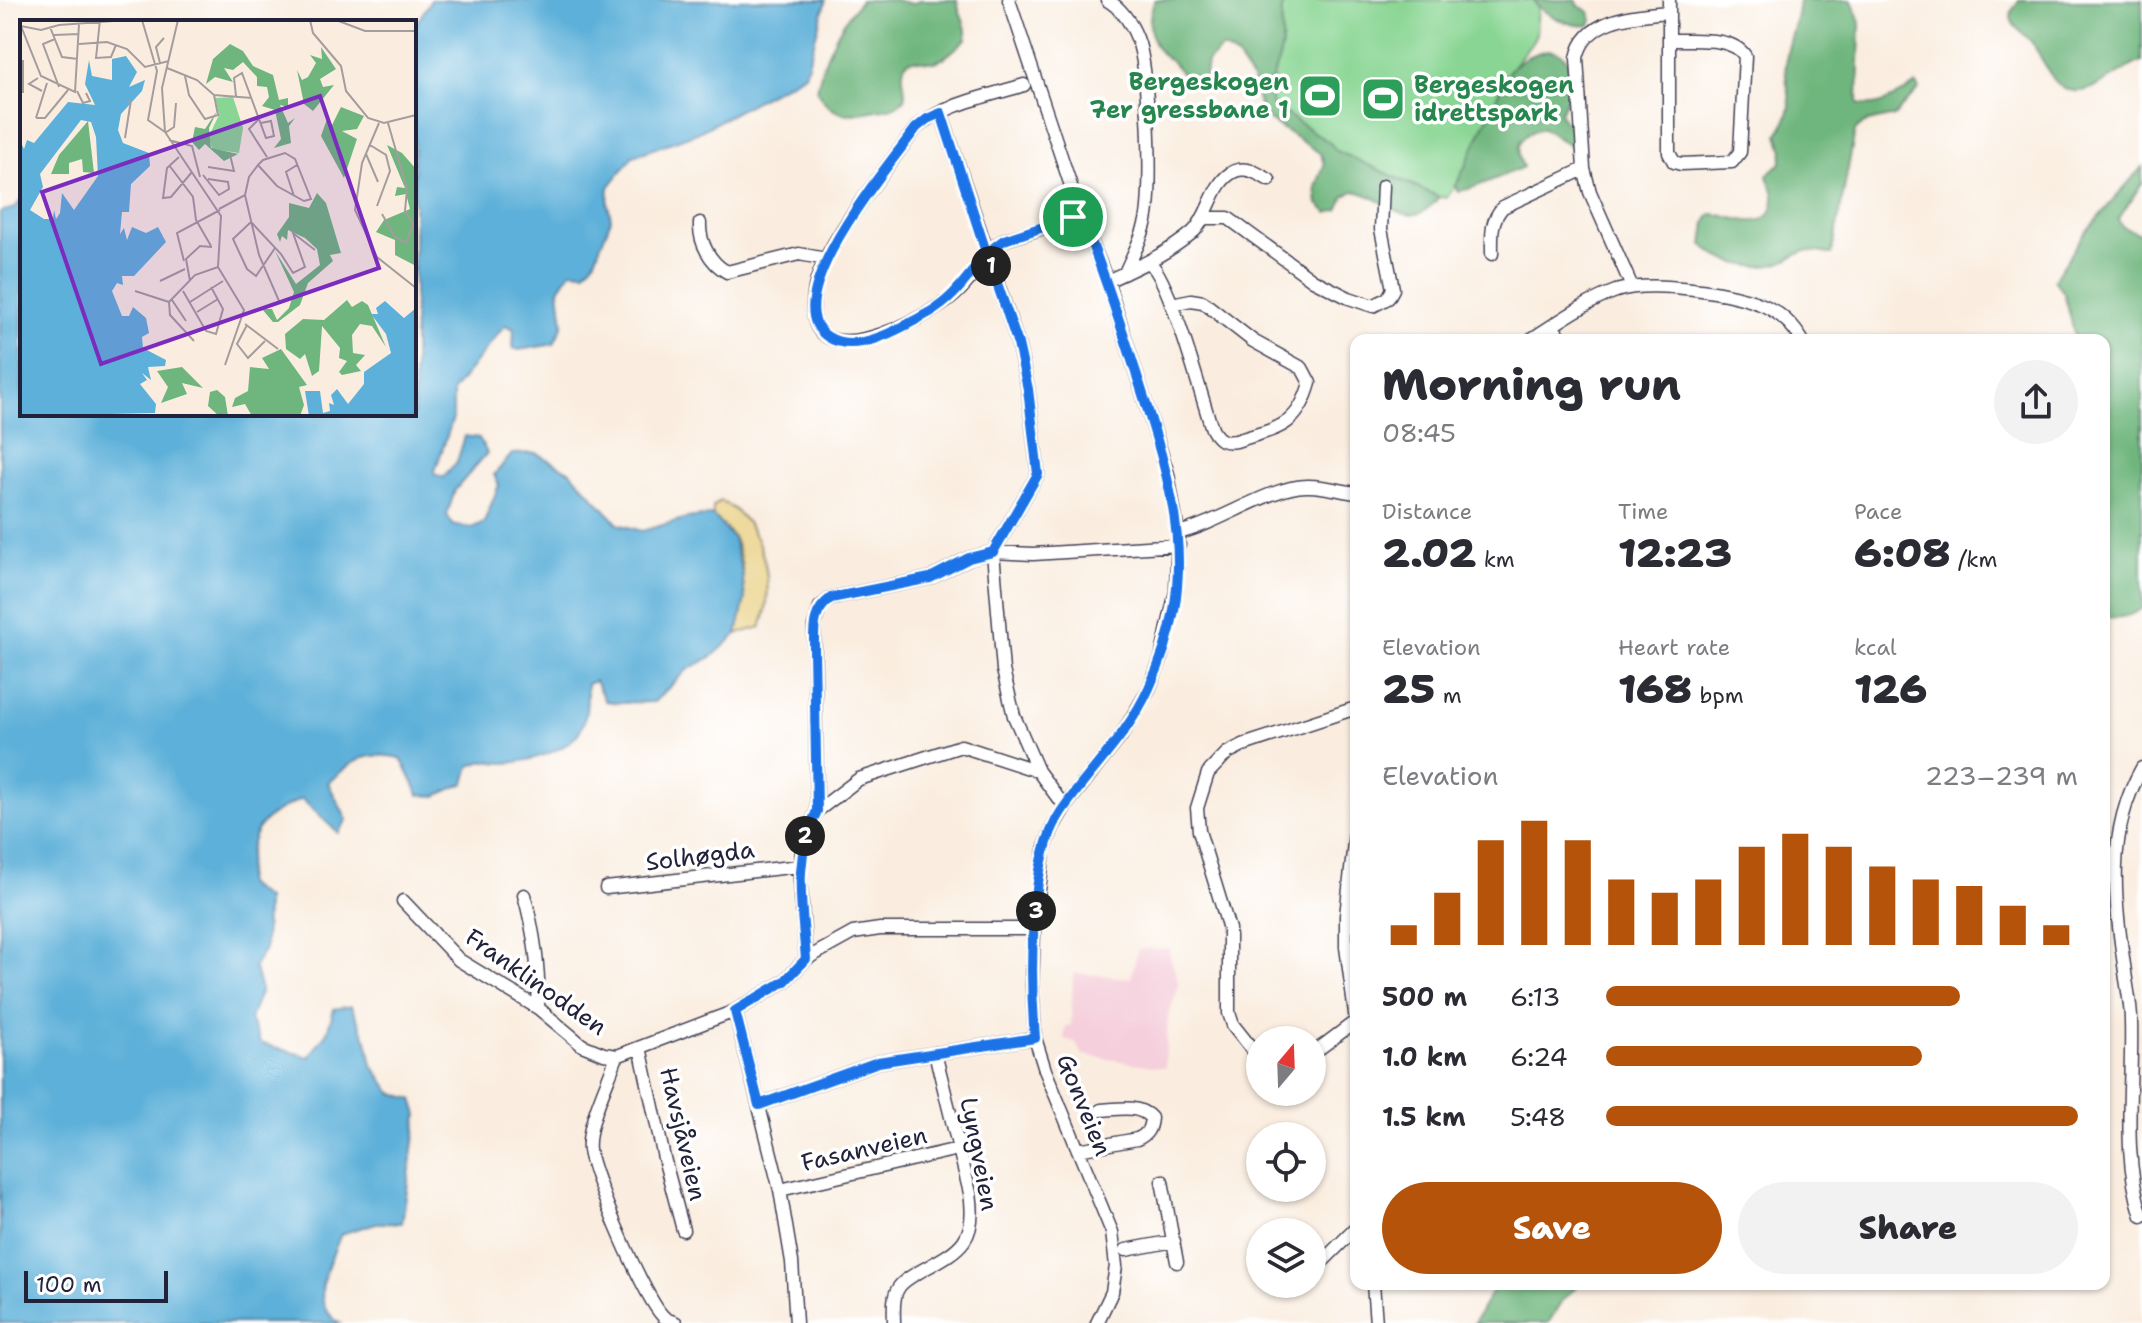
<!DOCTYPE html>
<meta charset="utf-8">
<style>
:root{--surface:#fff;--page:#f2f2f3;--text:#2b2b33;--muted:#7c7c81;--accent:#b45309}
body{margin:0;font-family:"Shantell Sans",sans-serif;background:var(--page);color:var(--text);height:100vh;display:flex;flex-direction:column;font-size:30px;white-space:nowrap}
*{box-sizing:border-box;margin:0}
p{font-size:26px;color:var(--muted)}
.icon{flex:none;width:44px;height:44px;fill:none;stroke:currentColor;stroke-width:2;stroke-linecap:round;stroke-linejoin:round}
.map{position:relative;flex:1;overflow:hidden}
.sheet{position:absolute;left:1350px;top:334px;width:760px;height:956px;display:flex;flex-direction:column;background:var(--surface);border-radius:16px;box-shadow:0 2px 6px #0004}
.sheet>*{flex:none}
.needle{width:52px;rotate:19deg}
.fabs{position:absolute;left:1246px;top:1026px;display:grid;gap:16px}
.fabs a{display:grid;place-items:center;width:80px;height:80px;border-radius:50%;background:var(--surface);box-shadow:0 2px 6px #0004;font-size:40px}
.scale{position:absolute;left:24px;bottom:20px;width:144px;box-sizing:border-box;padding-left:8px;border:4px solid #22223b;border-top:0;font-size:22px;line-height:28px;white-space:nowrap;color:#22223b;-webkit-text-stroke:6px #fff;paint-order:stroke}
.pin{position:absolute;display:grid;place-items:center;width:68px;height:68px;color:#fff;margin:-34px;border:4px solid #fff;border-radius:50%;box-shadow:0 2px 8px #0007}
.km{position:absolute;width:40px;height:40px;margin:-20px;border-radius:50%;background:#222;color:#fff;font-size:22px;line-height:40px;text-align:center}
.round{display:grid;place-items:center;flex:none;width:84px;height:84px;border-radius:42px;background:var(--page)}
.headline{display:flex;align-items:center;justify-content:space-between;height:136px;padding:0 32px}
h1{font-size:44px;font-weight:800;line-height:60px}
.stats{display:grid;grid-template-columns:repeat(3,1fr);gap:12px;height:136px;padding:8px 32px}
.stats div{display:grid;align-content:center}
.stats b{font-size:40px;font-weight:800}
.stats small{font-size:22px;font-weight:400}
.stats p{font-size:22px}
.chart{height:224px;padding:16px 32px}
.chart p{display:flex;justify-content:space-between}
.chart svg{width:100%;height:144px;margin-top:8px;stroke:var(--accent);stroke-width:6}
.button{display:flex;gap:16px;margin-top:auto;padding:16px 32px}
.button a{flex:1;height:92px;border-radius:48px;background:var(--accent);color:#fff;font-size:32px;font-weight:800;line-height:92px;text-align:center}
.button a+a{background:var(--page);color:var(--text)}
ul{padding:0 32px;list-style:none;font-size:26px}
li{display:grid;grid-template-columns:128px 96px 1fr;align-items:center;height:60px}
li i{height:20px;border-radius:10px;background:var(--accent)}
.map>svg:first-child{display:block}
.built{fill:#f5cfdb}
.green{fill:#89d593;stroke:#567c67;stroke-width:2}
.forest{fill:#6eb67d;stroke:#486c5c;stroke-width:2}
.sand{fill:#eeda9e;stroke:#887e6c;stroke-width:2}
.water{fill:#5db0d9;stroke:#40698a;stroke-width:2}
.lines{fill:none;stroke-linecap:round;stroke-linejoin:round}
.minor-casing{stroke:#424054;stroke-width:15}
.minor{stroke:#fff;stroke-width:12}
.route-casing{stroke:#fff;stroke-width:16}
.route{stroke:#1a73e8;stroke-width:10}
.labels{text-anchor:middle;stroke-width:7;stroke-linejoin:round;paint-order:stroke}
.leisure-label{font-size:24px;font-weight:bold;fill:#27864d;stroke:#fff;text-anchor:end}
.street-label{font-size:24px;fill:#22223b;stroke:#fff}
.inset-river{fill:none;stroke:#5db0d9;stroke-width:4}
.inset-road{fill:none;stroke:#a49c9d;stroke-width:2}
.view{fill:#7b2cbf;fill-opacity:0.15;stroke:#7b2cbf;stroke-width:4}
.inset-edge{fill:none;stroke:#22223b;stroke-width:4}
</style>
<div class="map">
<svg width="2142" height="1323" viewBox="0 0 2142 1323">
<rect width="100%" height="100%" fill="#fff"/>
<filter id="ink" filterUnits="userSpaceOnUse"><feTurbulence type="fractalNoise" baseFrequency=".0125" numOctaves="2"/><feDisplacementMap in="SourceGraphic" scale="16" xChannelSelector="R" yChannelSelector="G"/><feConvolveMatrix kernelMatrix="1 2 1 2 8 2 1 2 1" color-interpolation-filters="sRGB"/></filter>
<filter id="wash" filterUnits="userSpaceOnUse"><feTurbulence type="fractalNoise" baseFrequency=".006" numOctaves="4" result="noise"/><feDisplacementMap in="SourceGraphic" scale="32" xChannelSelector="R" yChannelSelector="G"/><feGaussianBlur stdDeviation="1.8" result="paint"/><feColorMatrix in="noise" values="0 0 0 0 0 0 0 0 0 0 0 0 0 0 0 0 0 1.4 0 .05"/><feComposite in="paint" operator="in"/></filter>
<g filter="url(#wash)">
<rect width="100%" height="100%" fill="#faeddf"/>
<!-- built -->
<path class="built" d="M1168,948L1179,985L1168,1016L1165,1068L1083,1055L1075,1042L1064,1039L1066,1026L1071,1025L1073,973L1131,978L1138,949Z"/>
<!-- green -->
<path class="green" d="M1284,0H1533L1538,8L1536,34L1531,44L1509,71L1462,174L1447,198L1439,197L1336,151L1329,142L1272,105C1265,79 1280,67 1282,44C1283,29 1279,15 1284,0Z"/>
<!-- forest -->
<path class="forest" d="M861,0H894L913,4L919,0H957C958,15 968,23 966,39C958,46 945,60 934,62C923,63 904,52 903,72C902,80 906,90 905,98C896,108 890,108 877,110C849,115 834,120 817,91C822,59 839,25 861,0Z
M1155,0H1284C1279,15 1283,29 1282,44C1280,68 1265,79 1272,105L1329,142L1337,151L1439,197C1407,239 1387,194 1353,191L1344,197L1338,210L1328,213L1318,204L1316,187L1324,165L1321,154L1262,115L1252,79L1237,57L1222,48L1207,62L1205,76L1197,85C1184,79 1182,73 1173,63C1165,54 1171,63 1163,55C1148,42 1147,16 1155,0Z
M1533,0H1576L1579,6L1589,12L1592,20L1590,25C1572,28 1543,15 1533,0Z
M1799,0H1852L1860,22L1858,104C1878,110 1900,95 1916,84L1919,89L1894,116L1864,123L1855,131L1832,254C1823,254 1815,250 1806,251C1795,254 1787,262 1776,264C1752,270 1720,263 1703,245L1706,222L1711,214C1730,214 1771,238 1774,199C1775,189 1768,184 1767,175L1781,163L1783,151L1778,134C1802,97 1782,94 1786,61C1788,40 1798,22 1799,0Z
M2019,0H2142V61C2121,69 2095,94 2074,91C2050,89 2043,56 2030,40C2024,33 2011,27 2011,16C2011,10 2016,5 2019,0Z
M1548,50C1571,50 1575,78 1568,96C1566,102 1562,107 1560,114L1573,132L1572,144L1570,146L1543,128C1520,133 1513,146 1523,167C1508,173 1469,192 1457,191L1456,186L1509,71C1519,59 1532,54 1548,50Z
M2142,167V183L2118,220L2123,227L2142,235V608C2132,616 2117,620 2104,616V340H2076L2064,293L2054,280L2084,234Z
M1496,1284H1579L1563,1300L1548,1323H1474Z"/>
<!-- sand -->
<path class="sand" d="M720,501C764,520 777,587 761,627L737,634C744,603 748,570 734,539C730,531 719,523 713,515V507Z"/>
<!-- water -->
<path class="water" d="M431,0H826L805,74L697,133L633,156L609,187L608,204L611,219L594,262L585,272L571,271L559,289L563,324L554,344L519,350L513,348L514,329L505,325L453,391V418L434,474L443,477L457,462L465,436L479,438L487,453L455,490L447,515L453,525L472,528L484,522L499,485L494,475L512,454L536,453L571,472L618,524L642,531L687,518L713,515L733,538L742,572L745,599L737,634L713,656L687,670L654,702L621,703L605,701L595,681L587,684C587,700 588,718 579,732C566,752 527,762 506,763C486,763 492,757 470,766L465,783L436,796L419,795L401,758C366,750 353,760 328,783L347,820L338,833L302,799C253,821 251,831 246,884L266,899L265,949L254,966L261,990L250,1019L260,1043L309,1057L327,1032L334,1009L351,1006L367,1040L372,1065L392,1093L413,1099L418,1115L402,1223H376L341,1234C330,1263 305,1302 340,1323H0V212L15,208L22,198V414H414V27Z"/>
</g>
<g filter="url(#ink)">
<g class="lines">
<!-- minor casing -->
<g class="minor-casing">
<path id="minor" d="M1009,0L1081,216L1107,281L1168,474L1178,533L1176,591L1161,659L1149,689L1121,736L1066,805L1053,827L1044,850L1034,929L1032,985L1035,1038L1045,1070L1112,1232L1116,1266L1112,1292L1097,1323
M1107,0C1121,8 1131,23 1137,38C1149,67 1153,190 1146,221C1142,239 1132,256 1125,273
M1669,40C1690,41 1732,35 1745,56L1740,152L1732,162L1681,164L1674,162L1669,153V0
M1024,85C989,96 944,104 916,128C888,167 824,243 815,288C797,383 910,327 947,301C966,288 980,264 995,246L1004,240L1081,216
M941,113L1018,344L1028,389L1038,474L993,552L1003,670L1014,716L1038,771
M1204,218H1228L1313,280L1349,298L1373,306L1388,298L1393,289L1381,229L1383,186
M700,223C699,242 710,263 727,272L799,254L826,259
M1492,254C1492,236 1490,221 1503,207L1584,169
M1150,263C1171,282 1201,396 1212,429C1218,440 1223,443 1236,441C1276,428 1297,429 1310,383L1302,368L1253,341L1203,302L1191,300L1171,304
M1107,281C1138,267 1167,254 1193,232C1210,216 1212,181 1235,171C1247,166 1259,174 1269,180
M1632,287L1590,192L1584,169L1577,58C1585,17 1636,15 1669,12
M1552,326L1562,340
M1530,340C1557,323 1586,302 1616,291C1650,280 1734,291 1767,307C1781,314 1794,327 1802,340
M1178,533C1218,524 1269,487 1306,486C1322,485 1340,491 1356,493
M2142,768C2105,833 2115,902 2125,972C2127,988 2131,1004 2131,1021C2133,1086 2121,1153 2142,1216
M817,811L814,626L820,607L831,598L930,578L969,558L993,552L1033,554L1179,545
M1356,824L1346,916V947L1356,1021
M606,888L799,866
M524,895C534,930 540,972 538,1008
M403,901L459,960L538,1008L582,1045L604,1054L617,1056L735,1011L785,981L806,959L853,933L880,929H1034
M806,959L799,866L807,831L817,811L859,779L961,746L1038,771L1058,798L1066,805
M735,1011L780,1190L792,1262L796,1323
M640,1047L664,1158L683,1230
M1312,1054L1356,1021
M617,1056C609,1080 586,1125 589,1150C592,1175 647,1305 665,1318C668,1321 673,1321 676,1323
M1260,1059L1233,1025L1229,1013V929L1199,831L1197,808L1208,773L1227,753L1243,745L1356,708
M759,1105L878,1062L1035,1038
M1078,1150L1137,1139C1147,1135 1150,1129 1151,1118C1139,1104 1118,1109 1101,1110
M1162,1181L1177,1262
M780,1190L958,1149
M1126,1250L1174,1241
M1324,1260L1356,1228
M1373,1284L1376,1323
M894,1323C894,1312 892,1296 899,1287C904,1280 912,1276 919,1272C958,1250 978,1243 970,1193L935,1053"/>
</g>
<!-- minor -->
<use href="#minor" class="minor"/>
</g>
</g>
<g class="lines" filter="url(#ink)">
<!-- route casing -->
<g class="route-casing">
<path id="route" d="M1073,217L1004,240C975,259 964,293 930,312C904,326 858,356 828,337C772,301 892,162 916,128L927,119L941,113L987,255L991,266L1018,344L1028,389L1038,474L993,552L969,558L930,578L831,598C812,612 814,628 814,650L817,811C792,860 802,906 806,959L785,981L735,1011L759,1105L878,1062L1035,1038C1030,979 1028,861 1061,812C1090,769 1127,737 1149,688C1201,576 1174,492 1139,382C1121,326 1103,270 1081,216L1073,217"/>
</g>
<!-- route -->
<use href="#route" class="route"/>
</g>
<!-- icons -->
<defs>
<g id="stadium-square" transform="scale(2.3)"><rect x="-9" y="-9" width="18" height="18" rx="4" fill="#2e9e5b" stroke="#fff"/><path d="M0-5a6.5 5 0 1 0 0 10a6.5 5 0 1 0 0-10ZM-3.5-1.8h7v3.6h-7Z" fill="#fff"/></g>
</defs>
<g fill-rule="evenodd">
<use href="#stadium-square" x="1320" y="96"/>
<use href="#stadium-square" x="1383" y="99"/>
</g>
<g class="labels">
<!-- leisure labels -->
<g class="leisure-label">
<text x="1289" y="90">Bergeskogen<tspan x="1289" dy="28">7er gressbane 1</tspan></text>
<text x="1414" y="93" text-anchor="start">Bergeskogen<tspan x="1414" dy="28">idrettspark</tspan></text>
</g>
<!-- street labels -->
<g class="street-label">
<text transform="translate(700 856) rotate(-7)" y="8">Solhøgda</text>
<text transform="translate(536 982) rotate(35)" y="8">Franklinodden</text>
<text transform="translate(1084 1105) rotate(68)" y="8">Gonveien</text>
<text transform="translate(683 1134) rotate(77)" y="8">Havsjåveien</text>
<text transform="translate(864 1149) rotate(-13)" y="8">Fasanveien</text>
<text transform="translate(979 1154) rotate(79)" y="8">Lyngveien</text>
</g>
</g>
<!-- overview -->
<g transform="translate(20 20)">
<rect width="396" height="396" fill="#faeddf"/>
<path d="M213,77L223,108L219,133L192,129L189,116L199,95L195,78Z" fill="#89d593"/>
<path d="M210,24L223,31L233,46L253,55L259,80L268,78V87L260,85L268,103L275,98L269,106L271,123L254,128L261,119L255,90L242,86L249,77L247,67L237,66V57L223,42L213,50L204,48L213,62L195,57L186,64L193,39ZM301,27L316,49L300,59L303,67L314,65L293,91L284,84L277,50L282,60L288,57L296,43L290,35L302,39ZM321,87L344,96L337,109L322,111L337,119L324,158L301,116L307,99L311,107ZM197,91L189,108L191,128L218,134L204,141L185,124L179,130L172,122L175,107L185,109ZM68,101L74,153L63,152L62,139L49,143V154H31L39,135ZM367,125L382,133L396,149V246L375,235V220L356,212L364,200L390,189L386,174L375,176L377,167L385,168ZM297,173L306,183L321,233L310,235L313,241L288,263L280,285L258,302H253L242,289H252L257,300L269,288L274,272L255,231L276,264L300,245L297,229L285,218L268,210L267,220L262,216L260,222L257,214L269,197V183L289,188ZM327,280L332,287L342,281L348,285L366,327L352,306L340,304L332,315L333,333L345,335L336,345L341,351L322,355L319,352L327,341L319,338L320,328L302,306L299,351L292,356L285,334L280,339L266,329L265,314L283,299L304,300ZM261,329L287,365L279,367L284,385L280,396H232L225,384L212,387L215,378L228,371L230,347L249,349L242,338ZM162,347L183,368L162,363L167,374L141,383L148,367L137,351ZM197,370L205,377L208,396H199L188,386L190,372Z" fill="#6eb67d"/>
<path d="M106,36L117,52L109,67L125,60L122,71L101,94L98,110L103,123L129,133L130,146L111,164L109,192H102L100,214L104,208L107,220L112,207L126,213L138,207L146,222L114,256H102L103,265L97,263L92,271L102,296H109L113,287L126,298L129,313L122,317L123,328L146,340L145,346L128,347L131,360L122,353L127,360L120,364L136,384L135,393L0,396V121L4,129L7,120L14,123L48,82L75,85L65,64L69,40L72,56L92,60V39ZM61,100L71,102L76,117L78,156L54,190L42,173L40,193L36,199L34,190L33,199H24L10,190L23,167L20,154ZM365,281L384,298L396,288V396H289L285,371H300L303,393L310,391L309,383L314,385L311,375L317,369L328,384L344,364V352L371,333L366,314L351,294H358L356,288Z" fill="#5db0d9" fill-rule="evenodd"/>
<path class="inset-river" d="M363,396L396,388"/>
<path class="inset-road" d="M80,0L76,38L91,37L96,25M122,0L137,51L128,100L145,112M158,0L142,68L145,112L201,196L198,247L224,290L205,345M290,0L293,13L321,46L326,71L348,98L364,103L396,95M316,0L345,11H396M59,4L55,72L21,56L1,6L21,10L39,5L107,0M30,7L42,37L58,39M34,15L59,14M35,19L23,24L39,67M59,24L87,22L107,29L125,47L149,41M3,40V73M140,43L136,27L144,18M147,48L177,60L194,75L232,78M165,56L169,75L185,99L198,95L194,75M18,58L9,64L22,71M57,71L63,83L70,81L66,73M216,76L214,58L222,53L246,118L254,116L251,101L241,103M16,98H25L48,70M16,98L27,63M239,99L229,109L247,137M359,103L342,143L335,190L357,237L396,268M145,113L154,107L156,83M105,118L111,80M149,120L172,126L180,157M350,125L366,135L370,151L357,186M346,134L358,162M159,137L147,148L143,178L151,177L172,152M149,145L173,177L176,200L191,226M188,147L214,151L210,135M183,155L199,175L209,169L208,162L188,159M225,175L229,157L238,145L243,140L265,133L275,139L291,179L284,181L257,166L238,145M274,176L266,152L277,145M199,189L225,175L239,235L259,281H266M362,194L375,217L386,223L393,204L385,191L387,169L368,103M255,228L236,256L227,249L213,219L231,202L261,234L273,253L285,247L273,213L295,230M164,241L157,213L200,190M140,261L165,249M170,261L166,239L180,226L192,227M115,271L149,282M163,271L186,311L196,314L203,289L191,267M152,280L166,301M149,282L175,255L198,247M149,282L150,295L174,321M170,282L203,261M177,292L198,279M225,304L258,329M227,305L217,324L228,338L245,321"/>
<path class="view" d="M300,76L359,248L81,344L22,172Z"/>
<rect width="396" height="396" class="inset-edge"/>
</g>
</svg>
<div class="fabs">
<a><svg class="needle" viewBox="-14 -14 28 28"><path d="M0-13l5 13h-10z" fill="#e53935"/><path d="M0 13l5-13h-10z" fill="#7c7c81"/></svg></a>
<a><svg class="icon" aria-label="locate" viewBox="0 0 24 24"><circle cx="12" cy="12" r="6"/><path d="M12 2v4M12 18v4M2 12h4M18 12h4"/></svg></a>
<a><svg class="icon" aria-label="layers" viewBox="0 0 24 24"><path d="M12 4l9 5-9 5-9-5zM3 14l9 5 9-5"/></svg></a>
</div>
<div class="scale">100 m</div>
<div class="pin" style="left:1073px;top:217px;background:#1e9e55"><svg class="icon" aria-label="arrive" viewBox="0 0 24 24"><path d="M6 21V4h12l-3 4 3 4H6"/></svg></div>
<b class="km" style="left:991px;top:266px">1</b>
<b class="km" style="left:805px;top:836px">2</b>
<b class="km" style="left:1036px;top:911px">3</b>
<section class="sheet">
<div class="headline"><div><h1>Morning run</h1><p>08:45</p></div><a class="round"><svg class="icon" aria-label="share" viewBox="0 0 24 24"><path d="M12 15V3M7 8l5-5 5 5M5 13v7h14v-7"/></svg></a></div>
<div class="stats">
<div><p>Distance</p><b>2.02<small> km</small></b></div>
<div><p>Time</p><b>12:23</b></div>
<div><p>Pace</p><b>6:08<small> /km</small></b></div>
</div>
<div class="stats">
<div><p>Elevation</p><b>25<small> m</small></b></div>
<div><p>Heart rate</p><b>168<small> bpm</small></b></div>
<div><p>kcal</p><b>126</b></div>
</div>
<div class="chart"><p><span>Elevation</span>223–239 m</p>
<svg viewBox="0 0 160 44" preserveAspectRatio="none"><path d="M5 44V38M15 44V28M25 44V12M35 44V6M45 44V12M55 44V24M65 44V28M75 44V24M85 44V14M95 44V10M105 44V14M115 44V20M125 44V24M135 44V26M145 44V32M155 44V38"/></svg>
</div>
<ul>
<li><b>500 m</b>6:13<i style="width:75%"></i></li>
<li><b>1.0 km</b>6:24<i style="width:67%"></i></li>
<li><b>1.5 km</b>5:48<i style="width:100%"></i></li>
</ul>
<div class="button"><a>Save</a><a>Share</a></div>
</section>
</div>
